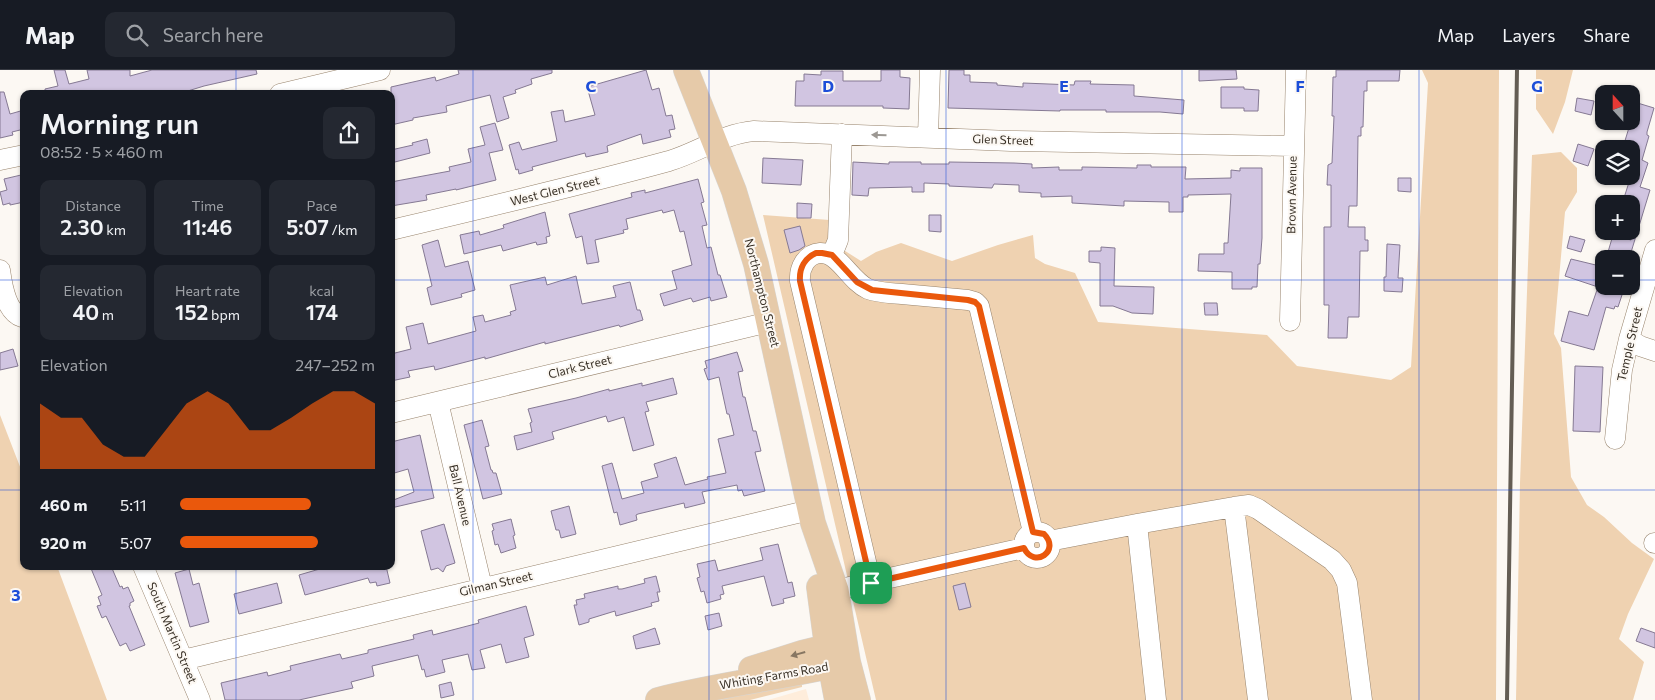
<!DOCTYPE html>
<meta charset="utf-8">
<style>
:root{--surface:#171b24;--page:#242831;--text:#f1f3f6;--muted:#9ea1a6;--line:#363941;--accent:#ea580c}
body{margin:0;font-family:Commissioner,sans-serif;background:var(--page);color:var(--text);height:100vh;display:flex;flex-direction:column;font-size:19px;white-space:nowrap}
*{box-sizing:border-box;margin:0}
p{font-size:16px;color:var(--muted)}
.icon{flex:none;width:28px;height:28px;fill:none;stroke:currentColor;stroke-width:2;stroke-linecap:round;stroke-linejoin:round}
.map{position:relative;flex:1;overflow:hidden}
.side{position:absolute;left:20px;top:20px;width:375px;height:480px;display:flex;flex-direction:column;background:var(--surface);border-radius:10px;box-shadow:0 1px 4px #0004}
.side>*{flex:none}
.needle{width:32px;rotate:339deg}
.controls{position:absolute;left:1595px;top:15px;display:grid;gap:10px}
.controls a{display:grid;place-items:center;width:45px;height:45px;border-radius:10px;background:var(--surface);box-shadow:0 1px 4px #0004;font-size:25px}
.pin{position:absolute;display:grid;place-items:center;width:42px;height:42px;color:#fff;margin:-21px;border-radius:10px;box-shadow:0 2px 8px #0006}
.round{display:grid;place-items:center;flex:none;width:52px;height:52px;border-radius:10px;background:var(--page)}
.overview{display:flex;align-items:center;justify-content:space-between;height:85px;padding:0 20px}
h1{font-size:28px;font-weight:600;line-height:38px}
.figures{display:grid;grid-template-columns:repeat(3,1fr);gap:8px;height:85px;padding:5px 20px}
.figures div{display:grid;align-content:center;border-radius:10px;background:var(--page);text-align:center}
.figures b{font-size:21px;font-weight:600}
.figures small{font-size:14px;font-weight:400}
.figures p{font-size:14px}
.chart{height:140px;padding:10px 20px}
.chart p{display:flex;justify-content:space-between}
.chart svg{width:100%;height:90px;margin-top:5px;fill:var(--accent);opacity:.7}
ul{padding:0 20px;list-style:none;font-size:16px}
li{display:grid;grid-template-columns:80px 60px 1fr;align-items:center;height:38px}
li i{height:12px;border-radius:6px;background:var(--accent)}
header{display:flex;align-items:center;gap:30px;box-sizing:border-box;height:70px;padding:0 25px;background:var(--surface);border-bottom:1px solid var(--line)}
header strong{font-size:24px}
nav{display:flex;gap:28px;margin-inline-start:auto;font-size:18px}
.search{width:350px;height:45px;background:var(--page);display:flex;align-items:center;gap:12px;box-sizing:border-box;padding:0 18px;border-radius:10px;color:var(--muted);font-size:19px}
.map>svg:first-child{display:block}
.built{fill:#feeddb}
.green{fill:#efd2b1}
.building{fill:#d1c5e1;stroke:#857993}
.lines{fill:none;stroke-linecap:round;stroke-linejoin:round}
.minor-casing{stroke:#98846d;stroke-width:21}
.major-casing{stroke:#d7d6d4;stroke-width:26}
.minor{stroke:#fff;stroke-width:20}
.major{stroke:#e6caa9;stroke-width:25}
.rail{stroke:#645d54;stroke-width:4}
.oneway{fill:#9c9893}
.oneway2{fill:#877662}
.route-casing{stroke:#fff;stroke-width:10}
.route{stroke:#ea580c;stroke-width:6}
.grid{fill:none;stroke:#1d4ed8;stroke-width:1;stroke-opacity:0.55}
.labels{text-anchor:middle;stroke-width:4;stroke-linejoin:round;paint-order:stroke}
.street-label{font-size:12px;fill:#393127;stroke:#fcf8f3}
.grid-label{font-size:16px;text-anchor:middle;font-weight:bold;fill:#1d4ed8;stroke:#fcf8f3;stroke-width:4;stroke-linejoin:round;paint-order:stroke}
</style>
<header>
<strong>Map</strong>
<div class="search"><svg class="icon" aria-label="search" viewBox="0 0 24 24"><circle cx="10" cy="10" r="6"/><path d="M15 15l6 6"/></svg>Search here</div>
<nav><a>Map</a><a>Layers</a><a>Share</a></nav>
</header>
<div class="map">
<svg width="1655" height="630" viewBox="0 0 1655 630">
<rect width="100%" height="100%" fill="#fcf8f3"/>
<!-- built -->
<path class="built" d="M806,619L809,630H768Z"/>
<!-- green -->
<path class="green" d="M1422,0H1499L1496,630H876L763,145L843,151L842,179L861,191L876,182L901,173L952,191L998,175L1033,165L1035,188L1045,194L1075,203L1098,252L1267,265L1297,296L1391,310L1411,297L1428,13Z
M1536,0H1573L1565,32L1553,64L1536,39Z
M1561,82L1577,98V122L1565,142L1554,264L1561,278L1571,407L1587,435L1604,447L1632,473L1654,489L1628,544L1619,569L1644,592L1633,630H1516L1520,413L1532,85Z
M0,345L24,407V496H57L107,630H0Z
M802,614V617L750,630H719L764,618Z"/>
<!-- building -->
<path class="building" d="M54,0H65L69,14L89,9L87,0H130V6L152,0H256L257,4L204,16L178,24H45V19L58,16Z
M458,0H552V3L531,9L532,14L515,20L516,23L503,27L509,48L497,52L490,25L446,36L447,42L413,48V50L391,55V17L435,7L436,11L459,4Z
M646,0L652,20L659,18L666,46L672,45L675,59L669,60L671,67L643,74L641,64L607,76L608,82L586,87L585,83L532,97L533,100L519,104L518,99L516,100L509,75L519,72L522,80L557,71L551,42L563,40L565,52L595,45L587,17Z
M881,0H900V7L910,8L909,39L883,38V36H795L796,11H804V4L821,5V1H843V11H881Z
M949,0H964V5H970V12L997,13V15L1023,17V13L1074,15L1075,11H1091L1090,14L1134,15V26L1184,30L1183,44L1160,42H1106V40H1060V41L948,38Z
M1199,0H1236L1237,9L1199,11Z
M1336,0H1400L1399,11H1367V21H1364L1363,57H1361V66H1358L1357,136H1349L1348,157H1365V170H1368V181H1360L1359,247H1348L1347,268H1328L1329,235H1324V157H1331V115H1327L1328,95L1332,93L1334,46H1332L1333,7H1336Z
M1221,17H1244V19L1259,20L1258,41H1244V38H1221Z
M0,22H4L10,44L24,40V59L12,62L13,65L0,68Z
M1577,28L1594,31L1591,45L1575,41Z
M1631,31L1654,38L1647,62V65L1649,66L1642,90L1648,93L1640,117L1650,120L1629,189L1608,182L1613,165L1631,170V133L1623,131L1631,106V77L1624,74L1631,51Z
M495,53L503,80L489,83L496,110L456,120V119L426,125L427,130L391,136V112L450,101L449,97L471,92L468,79L485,75L480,57Z
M427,69L430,83L391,93V80L413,75L412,73Z
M1578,74L1594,79L1588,96L1573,91Z
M763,88L803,90L801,115L762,113Z
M853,92L889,94V92H921V94H949V92L1014,93L1032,94V98L1059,97V100H1082V97L1137,98V95H1151V97H1186L1185,109L1231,108V100L1240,101V98H1262V168L1260,194H1258L1257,217H1252V219H1232V202L1198,201L1199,184H1224V173H1228L1231,124L1188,125V127H1183V142H1169V132L1124,131V136L1072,133V126L1041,127V123L1019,122V115L994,114L992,118L949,116V114L924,113V122H912V117L869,118L868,126L852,125Z
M21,105L24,117V132L10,135V133L3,135L0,122L7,120L4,109Z
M1398,108H1411V122L1398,121Z
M698,109L704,132L701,133L707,155L702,156L707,178L711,177L718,205H720L727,227L711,231L710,227L693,232L691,228L664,236L660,224L677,219L672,201L692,195L684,161L680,162L674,140L663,143L662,140L626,149L628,159L623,160L624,163L595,170L599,192L587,194L582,166L576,168L569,144L632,127L631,123L645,120V123Z
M797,133L812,134L811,148H797Z
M545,142L550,166L546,167L547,173L537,175L536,172L503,181L501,175L464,184L460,165L479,161L480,165L504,158L503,155Z
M929,145H941V162L929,161Z
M800,156L805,176L799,180L790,183L784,160Z
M1570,166L1585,170L1581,182L1567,178Z
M438,170L445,197L468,191L475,220L461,224L462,227L431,235L427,218L432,216L422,175Z
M1387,174L1400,175L1398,208H1403L1402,222L1384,221V207H1386Z
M1101,177L1115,178L1114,216L1154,217L1153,244L1132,243L1113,236H1100V193L1089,192V181H1101Z
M1571,189L1604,197V219L1622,225L1618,237L1615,236L1614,239L1606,237L1594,280L1561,271L1569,241L1588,246L1598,217L1565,206Z
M576,206L582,234L616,227L613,216L630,212L637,240H640L643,250L620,257L619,255L545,274V272L485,289V287L435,300L434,296L408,301L410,307L391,311V284L411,279L406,257L423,253L428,274L476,261L473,247L483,245L485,252L511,245L510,242L516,240L510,215L545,207L547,215Z
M1204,233H1217L1218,245H1205Z
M13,279L18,296L0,300V283Z
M737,282L743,301L738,302L743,327H745L753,361H756L761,381L755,382L765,421L744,426L742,420L738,421L737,415L702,422L705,433L685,438L684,433L638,444L636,445L637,450L620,455L617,442L614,443L602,396L612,393L622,429L644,423L641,412L658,407L654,394L676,387L685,415L708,409L707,407L726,403L718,369L734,365L729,344H727L719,307L708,310L704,299L707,298L705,291Z
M1575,296L1603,297L1600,362L1573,361Z
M673,308L677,324L646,332L649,341L645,342L654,375L633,381L624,347L608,352L606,346L552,362L554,369L517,380L514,366L532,362L530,353L532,352L528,339L576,328L609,319V321L642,313V316Z
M482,350L489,376L485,377L491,400H492L493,403H496L502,424L483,429L464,355Z
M420,365L434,428L391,438V431L414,422L408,399L391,404V372Z
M569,436L576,464L561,468L559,460H556L551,441Z
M511,449L515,465L513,466L516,478L501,483L498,474L495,475L492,461L494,460L492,454Z
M444,454L455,493L446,496L443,502L438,498L431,500L421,461Z
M778,474L788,513L792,512L795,526L783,529L784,533L772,536L764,506L722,516L724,524L720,525L721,529L707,533L704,521L701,522L697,508L700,507L697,494L715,490L718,501L763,490L760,478Z
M90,496H111L120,517L122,516L123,519L128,517L134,531L130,533V536H129L145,575L130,581L126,573L120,576L106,546L102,548L97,536L101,535L98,527L102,525Z
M330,496H386L390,513L377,516L376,512L370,513L368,508L305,525L299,505Z
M189,499L193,515L199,513L209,552L190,557L175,503Z
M656,506L660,522H657L659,531L651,533L652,536L616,546L615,541L589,549V552L579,555L574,535H577L576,530L585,528L584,524L618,516V519H622L645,513L644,509Z
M277,513L282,533L239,544L234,524Z
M965,513L971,537L959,540L953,516Z
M526,536L534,565L524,568L529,587L506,593L501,574L480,580L485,598L472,600L468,584L442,590L445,602L426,607L424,599L422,600L418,585L372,596L374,606L351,612L353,618L299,630H225L221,613L267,602L268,606L291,600L290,596L340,584L342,589L368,583V580L414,569L413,565L432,560L433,565L479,553L478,550Z
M719,543L722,556L708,560L705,546Z
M655,558L660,574L636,579L633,566Z
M1641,558L1655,563V578L1636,571Z
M451,612L454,625L441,628L439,615Z"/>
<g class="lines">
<!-- minor casing -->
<g class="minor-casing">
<path id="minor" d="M280,24L380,0
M928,67L930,0
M0,90L24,85
M391,160C484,138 577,116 669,91C699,82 722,64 754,61L1011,71L1293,76
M832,185L838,170L842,64
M0,200C2,215 6,242 22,247
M1290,251L1296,0
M1629,269L1640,276L1655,281
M438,332L482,517
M391,343L769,252
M1615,369L1622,300L1629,269L1655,180
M1234,437L1258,630
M1137,454L1156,630
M1024 475a13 13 0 1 1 26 0a13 13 0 1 1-26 0Z
M1049,471L1137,454L1234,437L1249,435L1258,439L1332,490L1341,500L1347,513L1362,630
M1654,473H1655
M143,496L200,630
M871,513L800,211C799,198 806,184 820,183C839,182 850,211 868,219C879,223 891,223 902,224C924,226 946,228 968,230L975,232L979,236L1033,462
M836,520L1024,478
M183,590L810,440"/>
</g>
<!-- major casing -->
<g class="major-casing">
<path id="major" d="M686,0L734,121L756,194L813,453L836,520L848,592L858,630
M819,517L827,577L837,630
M751,599L802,583L843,573
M658,630C721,614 785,607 848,592"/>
</g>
<!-- minor -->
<use href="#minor" class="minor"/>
<!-- major -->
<use href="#major" class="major"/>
<!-- rail -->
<path class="rail" d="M1507,630L1517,0"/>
</g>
<!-- one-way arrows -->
<defs><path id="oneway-solid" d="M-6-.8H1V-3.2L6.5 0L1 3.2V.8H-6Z" transform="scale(1.25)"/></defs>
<use class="oneway" href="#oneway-solid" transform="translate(879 65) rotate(-178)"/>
<use class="oneway2" href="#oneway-solid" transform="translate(798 584) rotate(164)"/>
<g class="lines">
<!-- route casing -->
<g class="route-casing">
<path id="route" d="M816,183H822L832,185L857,212L872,220L968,230L975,232L979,236L1033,462L1044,464C1061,481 1034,499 1024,478L871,513L800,211C799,198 805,188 816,183Z"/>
</g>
<!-- route -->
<use href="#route" class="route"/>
</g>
<!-- grid -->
<path class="grid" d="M236,0V24M473,0V630M709,0V630M946,0V630M1182,0V630M1419,0V630M0,210H24M391,210H1604M1631,210H1655M0,420H24M391,420H1655M236,496V630"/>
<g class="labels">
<!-- street labels -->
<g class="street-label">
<text transform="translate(1003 70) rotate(2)" y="4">Glen Street</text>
<text transform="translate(555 121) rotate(-14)" y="4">West Glen Street</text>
<text transform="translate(1292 125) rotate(-89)" y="4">Brown Avenue</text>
<text transform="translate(762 223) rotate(76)" y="4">Northampton Street</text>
<text transform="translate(1630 274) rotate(-77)" y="4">Temple Street</text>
<text transform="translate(580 297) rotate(-14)" y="4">Clark Street</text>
<text transform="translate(460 425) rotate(77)" y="4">Ball Avenue</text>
<text transform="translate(496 514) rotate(-13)" y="4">Gilman Street</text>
<text transform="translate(172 563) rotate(67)" y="4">South Martin Street</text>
<text transform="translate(774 606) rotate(-10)" y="4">Whiting Farms Road</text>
</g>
</g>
<g class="grid-label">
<text x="591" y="22">C</text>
<text x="828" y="22">D</text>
<text x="1064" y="22">E</text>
<text x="1300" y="22">F</text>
<text x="1537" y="22">G</text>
<text x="16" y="531">3</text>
</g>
</svg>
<div class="controls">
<a><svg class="needle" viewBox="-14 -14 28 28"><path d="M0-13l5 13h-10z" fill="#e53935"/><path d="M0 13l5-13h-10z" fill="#9ea1a6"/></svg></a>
<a><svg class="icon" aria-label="layers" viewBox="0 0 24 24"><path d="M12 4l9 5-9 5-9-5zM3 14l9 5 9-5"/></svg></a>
<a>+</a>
<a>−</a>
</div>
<div class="pin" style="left:871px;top:513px;background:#1e9e55"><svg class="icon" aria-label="arrive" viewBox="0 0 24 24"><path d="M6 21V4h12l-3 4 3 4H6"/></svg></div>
<section class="side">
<div class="overview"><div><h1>Morning run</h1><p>08:52 · 5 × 460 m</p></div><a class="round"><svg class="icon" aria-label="share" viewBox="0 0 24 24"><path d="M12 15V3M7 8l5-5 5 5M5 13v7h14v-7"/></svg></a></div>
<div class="figures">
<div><p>Distance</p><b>2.30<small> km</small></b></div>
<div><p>Time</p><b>11:46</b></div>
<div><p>Pace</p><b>5:07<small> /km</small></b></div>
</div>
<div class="figures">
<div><p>Elevation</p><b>40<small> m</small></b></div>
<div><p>Heart rate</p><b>152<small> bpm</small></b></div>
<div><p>kcal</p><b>174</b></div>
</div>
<div class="chart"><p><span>Elevation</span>247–252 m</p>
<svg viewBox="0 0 160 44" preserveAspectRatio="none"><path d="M0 44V12L10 19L20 19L30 32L40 38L50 38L60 25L70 12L80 6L90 12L100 25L110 25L120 19L130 12L140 6L150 6L160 12V44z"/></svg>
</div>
<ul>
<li><b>460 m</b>5:11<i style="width:67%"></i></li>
<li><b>920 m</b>5:07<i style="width:71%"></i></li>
</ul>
</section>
</div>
